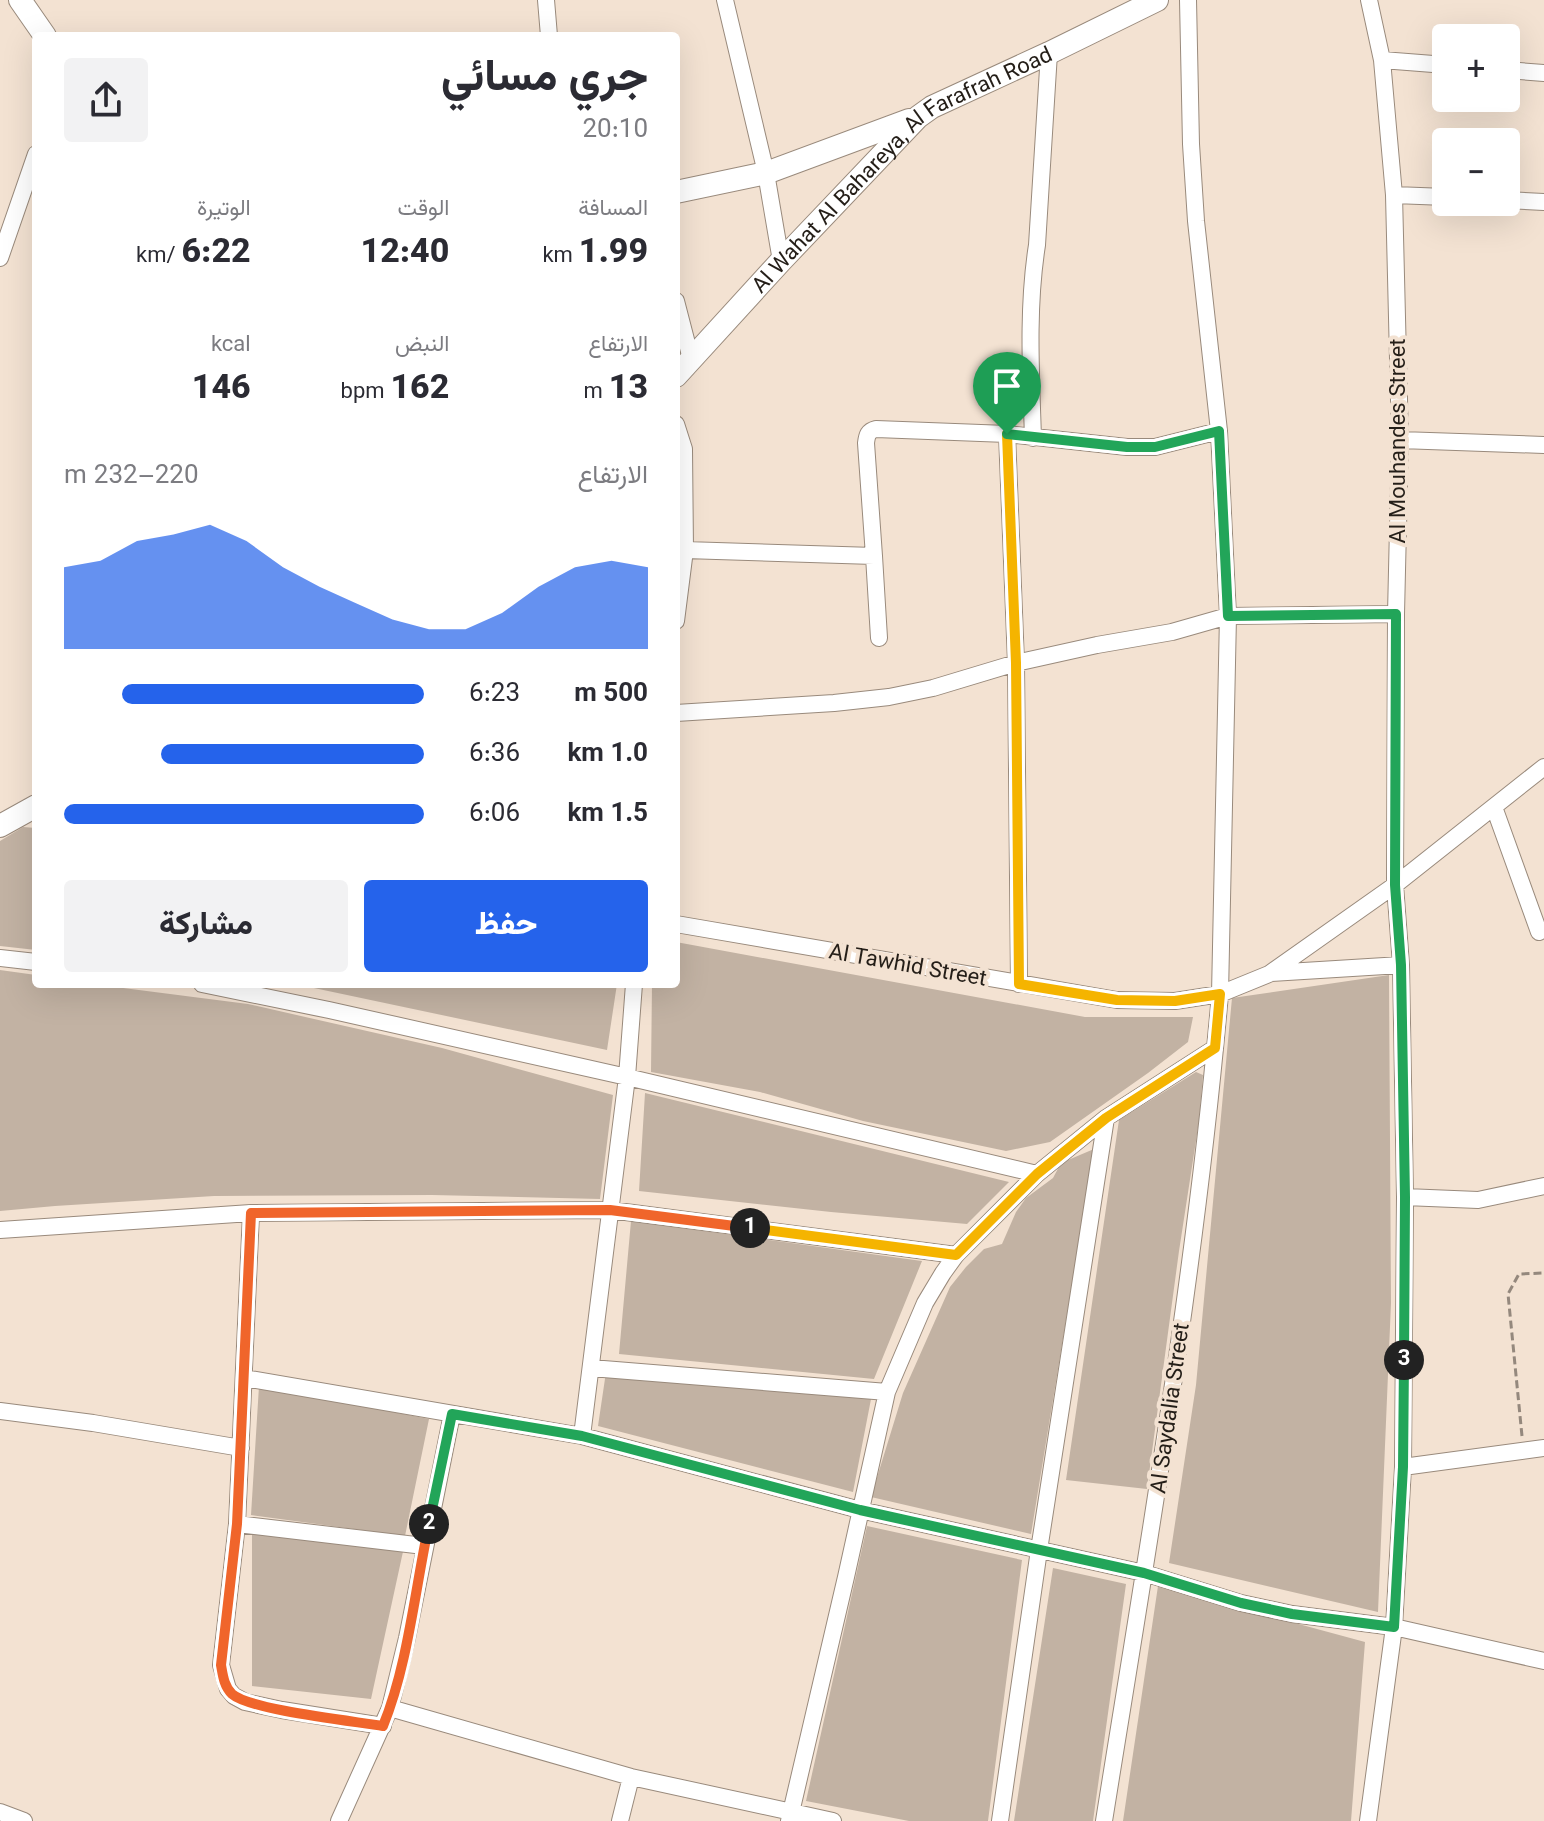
<!DOCTYPE html>
<html lang="ar">
<meta charset="utf-8">
<style>
:root{--surface:#fff;--page:#f2f2f3;--text:#2b2b33;--muted:#7c7c81;--accent:#2563eb}
body{margin:0;font-family:Georgia,Vazirmatn,serif;background:var(--page);color:var(--text);direction:rtl;height:100vh;display:flex;flex-direction:column;font-size:30px;white-space:nowrap}
*{box-sizing:border-box;margin:0}
p{font-size:26px;color:var(--muted)}
.icon{flex:none;width:44px;height:44px;fill:none;stroke:currentColor;stroke-width:2;stroke-linecap:round;stroke-linejoin:round}
.map{position:relative;flex:1;overflow:hidden;direction:ltr}
.panel{position:absolute;left:32px;top:32px;width:648px;height:956px;display:flex;flex-direction:column;background:var(--surface);border-radius:8px;box-shadow:0 8px 32px #0002;direction:rtl}
.panel>*{flex:none}
.buttons{position:absolute;left:1432px;top:24px;display:grid;gap:16px}
.buttons a{display:grid;place-items:center;width:88px;height:88px;border-radius:8px;background:var(--surface);box-shadow:0 8px 32px #0002;font-size:40px}
.pin{position:absolute;display:grid;place-items:center;width:68px;height:68px;color:#fff;margin:-82px -34px;border-radius:50% 50% 50% 0;rotate:-45deg;box-shadow:0 0 8px #0007}
.pin .icon{rotate:45deg}
.km{position:absolute;width:40px;height:40px;margin:-20px;border-radius:50%;background:#222;color:#fff;font-size:22px;line-height:40px;text-align:center}
.round{display:grid;place-items:center;flex:none;width:84px;height:84px;border-radius:8px;background:var(--page)}
.summary{display:flex;align-items:center;justify-content:space-between;height:136px;padding:0 32px}
h1{font-size:44px;font-weight:800;line-height:60px}
.metrics{display:grid;grid-template-columns:repeat(3,1fr);gap:12px;height:136px;padding:8px 32px}
.metrics div{display:grid;align-content:center}
.metrics b{font-size:34px;font-weight:800}
.metrics small{font-size:22px;font-weight:400}
.metrics p{font-size:22px}
.chart{height:224px;padding:16px 32px}
.chart p{display:flex;justify-content:space-between}
.chart svg{width:100%;height:144px;margin-top:8px;fill:var(--accent);opacity:.7}
.cta{display:flex;gap:16px;margin-top:auto;padding:16px 32px}
.cta a{flex:1;height:92px;border-radius:8px;background:var(--accent);color:#fff;font-size:32px;font-weight:800;line-height:92px;text-align:center}
.cta a+a{background:var(--page);color:var(--text)}
ul{padding:0 32px;list-style:none;font-size:26px}
li{display:grid;grid-template-columns:128px 96px 1fr;align-items:center;height:60px}
li i{height:20px;border-radius:10px;background:var(--accent)}
.map>svg:first-child{display:block}
.building{fill:#c2b2a3}
.lines{fill:none;stroke-linecap:round;stroke-linejoin:round}
.street-casing{stroke:#998a7c;stroke-width:18}
.secondary-casing{stroke:#998a7c;stroke-width:24}
.path{stroke:#94887d;stroke-width:3;stroke-dasharray:8 4;stroke-linecap:butt}
.street{stroke:#fff;stroke-width:16}
.secondary{stroke:#fff;stroke-width:22}
.split-1-casing{stroke:#fff;stroke-width:16}
.split-2-casing{stroke:#fff;stroke-width:16}
.split-3-casing{stroke:#fff;stroke-width:16}
.split-4-casing{stroke:#fff;stroke-width:16}
.split-1{stroke:#f5b400;stroke-width:10}
.split-2{stroke:#f0652b;stroke-width:10}
.split-3{stroke:#22a559;stroke-width:10}
.split-4{stroke:#22a559;stroke-width:10}
.labels{text-anchor:middle;stroke-width:8;stroke-linejoin:round;paint-order:stroke}
.street-label{font-size:22px;fill:#241e18;stroke:#f3e2d2}
</style>
<div class="map">
<svg width="1544" height="1821" viewBox="0 0 1544 1821">
<rect width="100%" height="100%" fill="#f3e2d2"/>
<!-- building -->
<path class="building" d="M23,827L36,828V950L0,946V841Z
M676,942L1085,1017H1193L1188,1042L1148,1073L1050,1142L1006,1151L863,1121L760,1092L651,1072L652,984H676Z
M0,970L36,975V984H92L248,1004L442,1048L613,1095L600,1199L432,1195L214,1196L55,1206L0,1211Z
M1389,975L1391,1303L1378,1612L1169,1563L1196,1385L1232,998Z
M295,984H617L607,1050Z
M1196,1072L1203,1075L1199,1121L1179,1251L1147,1489L1066,1480L1119,1120Z
M645,1093L1009,1182L967,1224L831,1212L639,1191Z
M1094,1149L1031,1534L871,1497L903,1393L950,1287L966,1267L984,1249L1002,1244L1016,1212L1026,1198L1053,1178L1061,1163Z
M631,1221L922,1261L874,1379L619,1354Z
M606,1372L872,1394L853,1492L598,1426Z
M259,1386L429,1419L405,1536L251,1515Z
M867,1526L1022,1560L988,1821H909L806,1801Z
M252,1532L404,1547L371,1699L252,1686Z
M1053,1568L1126,1584L1093,1821H1014Z
M1158,1586L1365,1642L1351,1821H1123Z"/>
<g class="lines">
<!-- street casing -->
<g class="street-casing">
<path id="street" d="M546,0L549,36
M725,0L766,173L781,261
M1382,60L1446,65
M1506,70L1544,73
M1394,195L1446,197
M1506,200L1544,202
M0,258L36,154
M676,301L691,359
M676,424L684,449L685,550L676,621
M1007,434L1016,663L1019,984
M1033,438C1031,374 1027,308 1037,245L1049,53
M1400,440L1544,445
M685,550L874,556L866,443C867,435 868,431 876,429L1007,434L1127,447H1155L1219,431
M874,556L879,638
M676,713L834,703L889,697L933,688L1016,663L1097,645L1172,632L1228,616L1396,614
M1494,807L1539,932
M676,924L1117,1000L1175,1001L1220,994L1269,974L1395,885L1544,767
M0,958L36,962
M1271,973L1401,965
M202,984L329,1010L627,1077L1037,1174
M1405,1197L1478,1200L1544,1186
M251,1213L610,1210L956,1255
M0,1230L251,1213L237,1524L424,1546
M591,1368L887,1392
M244,1378L582,1436L860,1510L1144,1573L1241,1603L1292,1614L1394,1627L1544,1661
M0,1411L93,1423L241,1448
M582,1436L627,1077L634,984
M1403,1467L1544,1448
M237,1524L221,1665L228,1689L234,1696L245,1702L282,1710L383,1726
M390,1708L631,1777L833,1821
M0,1812L24,1821
M339,1821L390,1708L407,1638L452,1414
M620,1821L631,1777
M789,1821L846,1577L887,1392L925,1303L943,1273L956,1255L1037,1174L1106,1118L1215,1048
M1000,1821L1039,1550L1106,1118
M1104,1821C1148,1546 1196,1271 1220,994L1228,616L1219,431L1196,221L1191,144L1188,0
M1368,1821L1394,1627L1403,1467L1405,1197L1401,965L1395,885L1396,614L1400,440L1394,195L1382,60L1369,0"/>
</g>
<!-- secondary casing -->
<g class="secondary-casing">
<g id="secondary">
<path d="M20,0L45,36"/>
<path d="M676,192L766,173L909,120"/>
<path id="s1" d="M676,376L781,261L918,117L932,107L1049,53L1157,0"/>
<path d="M0,826L36,806"/>
</g>
</g>
<!-- path -->
<path class="path" d="M1522,1436L1508,1294L1519,1274L1544,1273"/>
<!-- street -->
<use href="#street" class="street"/>
<!-- secondary -->
<use href="#secondary" class="secondary"/>
</g>
<g class="lines">
<!-- split-1 casing -->
<g class="split-1-casing">
<path id="split-1" d="M750,1228L956,1255L1037,1174L1106,1118L1215,1048L1220,994L1175,1001L1117,1000L1019,984L1016,663L1007,434"/>
</g>
<!-- split-2 casing -->
<g class="split-2-casing">
<path id="split-2" d="M429,1524C415,1589 408,1665 383,1726C353,1721 250,1710 232,1694C224,1686 223,1676 221,1665L237,1524L251,1213L610,1210L750,1228"/>
</g>
<!-- split-3 casing -->
<g class="split-3-casing">
<path id="split-3" d="M429,1524L452,1414L582,1436L860,1510L1144,1573L1241,1603L1292,1614L1394,1627L1403,1467L1404,1360"/>
</g>
<!-- split-4 casing -->
<g class="split-4-casing">
<path id="split-4" d="M1007,434L1127,447H1155L1219,431L1228,616L1396,614L1395,885L1401,965L1405,1197L1404,1360"/>
</g>
<!-- split-1 -->
<use href="#split-1" class="split-1"/>
<!-- split-2 -->
<use href="#split-2" class="split-2"/>
<!-- split-3 -->
<use href="#split-3" class="split-3"/>
<!-- split-4 -->
<use href="#split-4" class="split-4"/>
</g>
<g class="labels">
<!-- street labels -->
<g class="street-label">
<text dy="8" stroke="none"><textPath href="#s1" startOffset="310">Al Wahat Al Bahareya, Al Farafrah Road</textPath></text>
<text transform="translate(1397 441) rotate(-90)" y="8">Al Mouhandes Street</text>
<text transform="translate(908 964) rotate(10)" y="8">Al Tawhid Street</text>
<text transform="translate(1169 1408) rotate(-82)" y="8">Al Saydalia Street</text>
</g>
</g>
</svg>
<div class="buttons">
<a>+</a>
<a>−</a>
</div>
<div class="pin" style="left:1007px;top:434px;background:#1e9e55"><svg class="icon" aria-label="arrive" viewBox="0 0 24 24"><path d="M6 21V4h12l-3 4 3 4H6"/></svg></div>
<b class="km" style="left:750px;top:1228px">1</b>
<b class="km" style="left:429px;top:1524px">2</b>
<b class="km" style="left:1404px;top:1360px">3</b>
<section class="panel">
<div class="summary"><div><h1>جري مسائي</h1><p>20:10</p></div><a class="round"><svg class="icon" aria-label="share" viewBox="0 0 24 24"><path d="M12 15V3M7 8l5-5 5 5M5 13v7h14v-7"/></svg></a></div>
<div class="metrics">
<div><p>المسافة</p><b>1.99<small> km</small></b></div>
<div><p>الوقت</p><b>12:40</b></div>
<div><p>الوتيرة</p><b>6:22<small> /km</small></b></div>
</div>
<div class="metrics">
<div><p>الارتفاع</p><b>13<small> m</small></b></div>
<div><p>النبض</p><b>162<small> bpm</small></b></div>
<div><p>kcal</p><b>146</b></div>
</div>
<div class="chart"><p><span>الارتفاع</span>220–232 m</p>
<svg viewBox="0 0 160 44" preserveAspectRatio="none"><path d="M0 44V19L10 17L20 11L30 9L40 6L50 11L60 19L70 25L80 30L90 35L100 38L110 38L120 33L130 25L140 19L150 17L160 19V44z"/></svg>
</div>
<ul>
<li><b>500 m</b>6:23<i style="width:84%"></i></li>
<li><b>1.0 km</b>6:36<i style="width:73%"></i></li>
<li><b>1.5 km</b>6:06<i style="width:100%"></i></li>
</ul>
<div class="cta"><a>حفظ</a><a>مشاركة</a></div>
</section>
</div>
